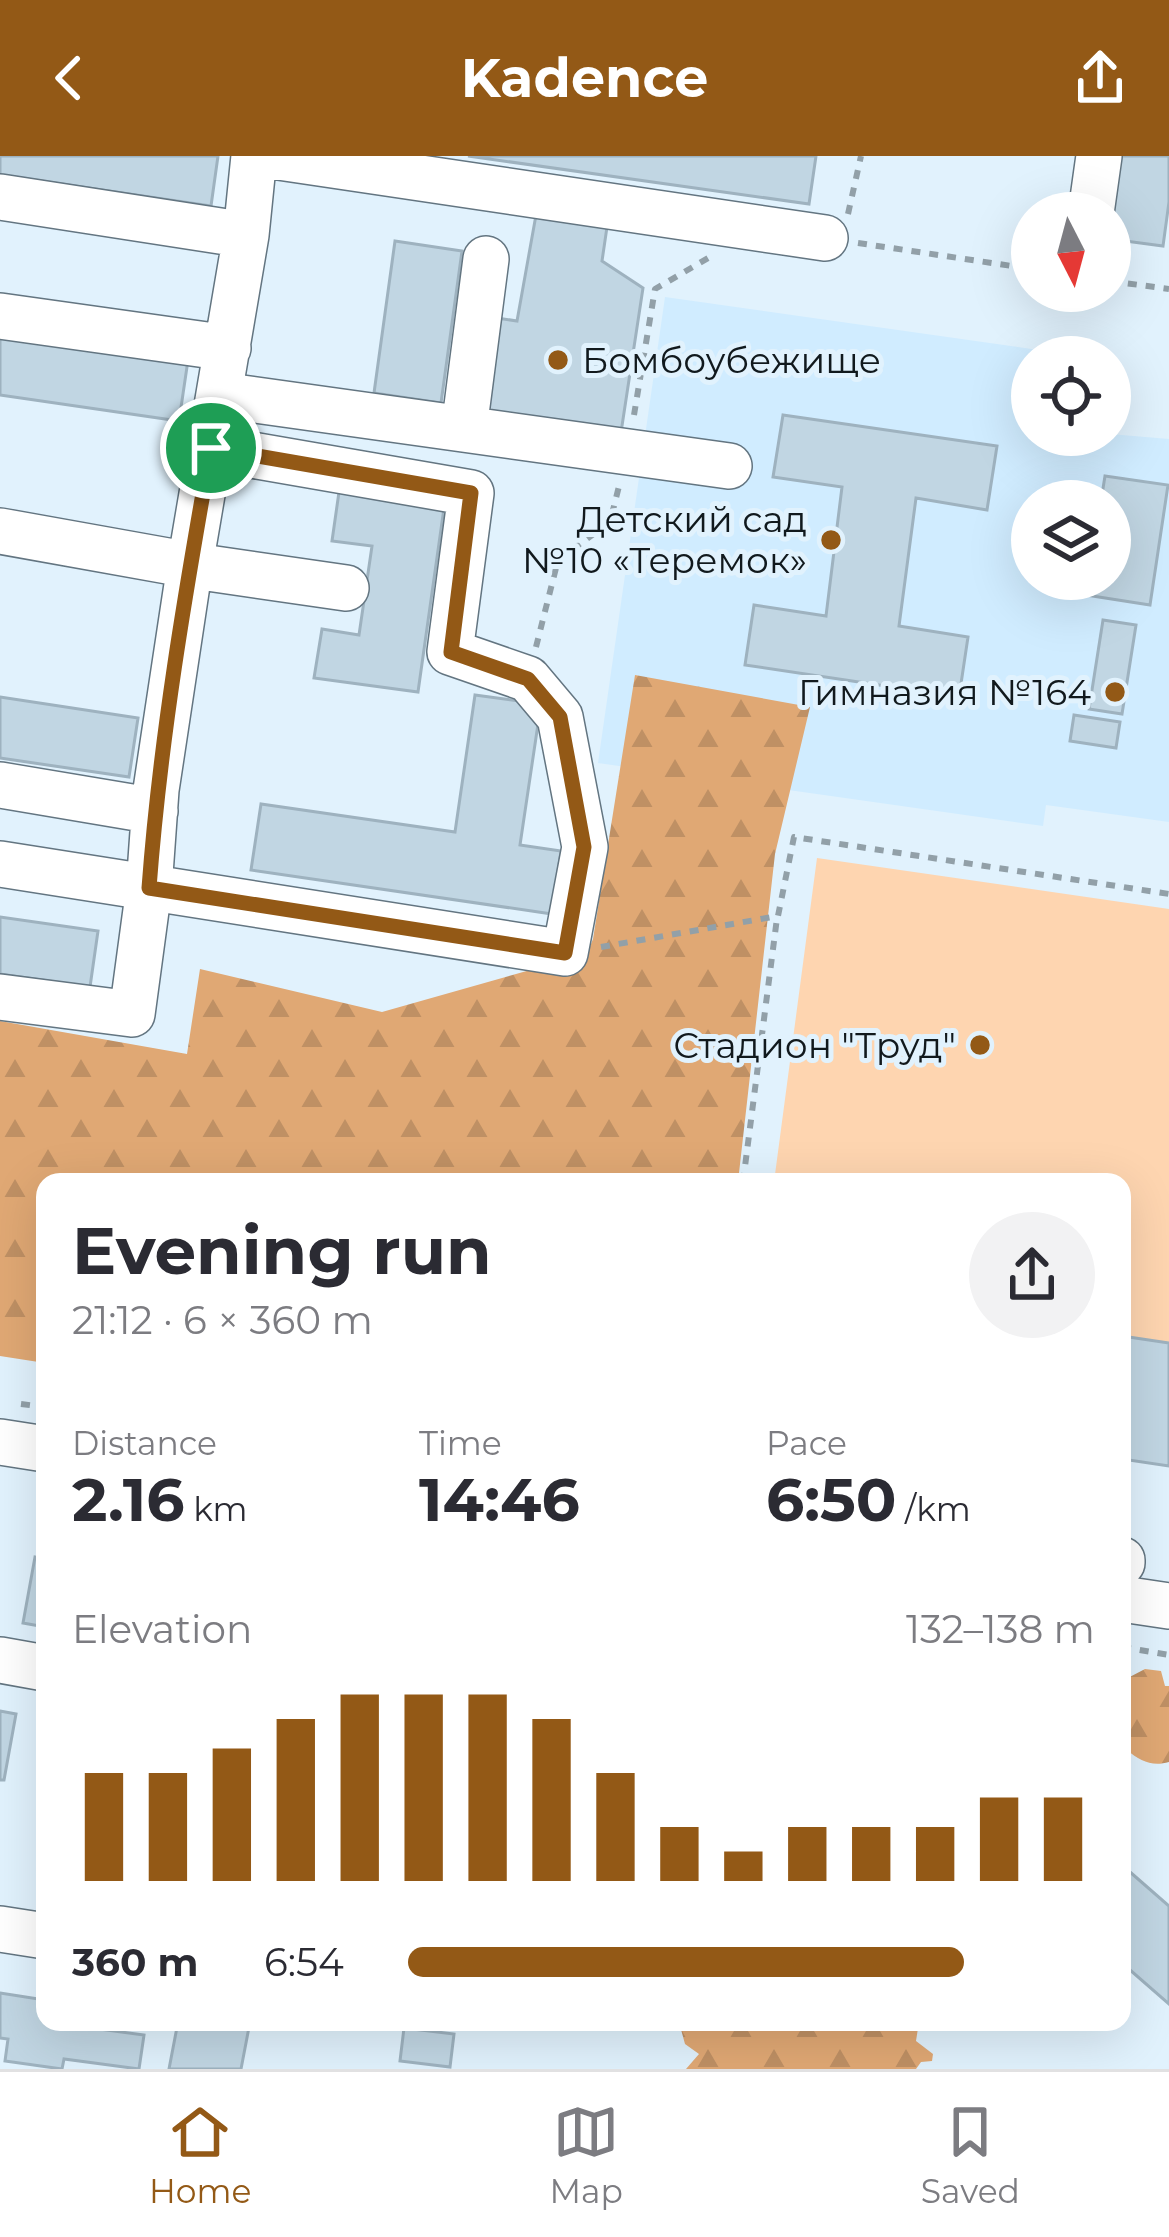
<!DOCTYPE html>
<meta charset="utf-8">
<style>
:root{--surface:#fff;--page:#f2f2f3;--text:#2b2b33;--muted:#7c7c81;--line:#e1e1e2;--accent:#935916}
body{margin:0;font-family:Montserrat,sans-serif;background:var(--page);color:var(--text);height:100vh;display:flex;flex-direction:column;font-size:45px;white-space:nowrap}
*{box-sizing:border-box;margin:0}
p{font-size:39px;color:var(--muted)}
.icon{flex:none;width:66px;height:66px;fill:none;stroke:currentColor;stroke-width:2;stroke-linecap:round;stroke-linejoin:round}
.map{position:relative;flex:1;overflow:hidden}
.sheet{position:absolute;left:36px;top:1017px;width:1095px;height:858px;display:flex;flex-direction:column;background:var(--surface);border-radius:24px;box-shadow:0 12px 48px #0002}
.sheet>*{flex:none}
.needle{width:78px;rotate:174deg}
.fabs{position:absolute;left:1011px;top:36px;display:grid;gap:24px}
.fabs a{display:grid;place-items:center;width:120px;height:120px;border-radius:50%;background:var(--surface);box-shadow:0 12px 48px #0002;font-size:60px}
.pin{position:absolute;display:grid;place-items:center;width:102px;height:102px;color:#fff;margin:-51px;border:6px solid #fff;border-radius:50%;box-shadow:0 3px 12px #0007}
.round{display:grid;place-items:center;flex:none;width:126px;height:126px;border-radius:63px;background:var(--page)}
.head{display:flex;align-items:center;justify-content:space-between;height:204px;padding:0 36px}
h1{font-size:66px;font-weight:700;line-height:90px}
.stats{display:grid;grid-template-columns:repeat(3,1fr);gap:18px;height:204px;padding:12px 36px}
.stats div{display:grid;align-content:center}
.stats b{font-size:60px;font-weight:700}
.stats small{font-size:33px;font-weight:400}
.stats p{font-size:33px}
.chart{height:336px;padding:24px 36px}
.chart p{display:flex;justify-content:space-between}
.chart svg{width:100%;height:216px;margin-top:12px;stroke:var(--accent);stroke-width:6}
ul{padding:0 36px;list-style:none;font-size:39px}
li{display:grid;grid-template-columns:192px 144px 1fr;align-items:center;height:90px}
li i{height:30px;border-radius:15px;background:var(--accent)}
header{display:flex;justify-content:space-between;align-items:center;height:156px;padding:0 36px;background:var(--accent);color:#fff;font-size:54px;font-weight:700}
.menu{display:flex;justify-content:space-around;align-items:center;height:168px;border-top:3px solid var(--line);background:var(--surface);font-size:33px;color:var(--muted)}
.menu a{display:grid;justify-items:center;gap:6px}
.menu .active{color:var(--accent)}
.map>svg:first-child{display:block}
.built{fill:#d0ecff;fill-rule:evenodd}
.forest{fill:url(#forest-firs)}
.pitch{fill:#fed5b0}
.building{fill:#c1d6e3;stroke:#9eb2bf;stroke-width:3}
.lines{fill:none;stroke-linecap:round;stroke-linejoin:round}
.minor-casing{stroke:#637581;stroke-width:48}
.path{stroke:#92a0a8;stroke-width:6;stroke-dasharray:9 9;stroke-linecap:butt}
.minor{stroke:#fff;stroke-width:45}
.route-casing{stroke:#fff;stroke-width:24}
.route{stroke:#935916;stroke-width:15}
.poi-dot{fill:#935916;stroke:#e1f2fd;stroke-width:4.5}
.labels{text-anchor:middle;stroke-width:10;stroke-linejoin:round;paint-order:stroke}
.poi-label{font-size:36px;fill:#11191d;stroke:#e1f2fd;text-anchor:end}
</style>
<header><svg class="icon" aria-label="back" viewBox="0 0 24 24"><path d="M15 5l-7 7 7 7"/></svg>Kadence<svg class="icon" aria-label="share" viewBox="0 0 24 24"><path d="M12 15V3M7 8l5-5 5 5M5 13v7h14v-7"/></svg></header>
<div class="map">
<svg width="1169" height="1913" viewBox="0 0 1169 1913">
<defs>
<pattern id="forest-firs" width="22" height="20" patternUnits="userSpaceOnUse" patternTransform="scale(3)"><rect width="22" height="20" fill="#e0a874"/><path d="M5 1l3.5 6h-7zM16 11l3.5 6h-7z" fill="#bf9064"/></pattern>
</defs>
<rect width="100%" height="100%" fill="#e1f2fd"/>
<!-- built -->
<path class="built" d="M665,141L1088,201H1032V279L1110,278L1169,283V666L1046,649L1043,670L598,607ZM1032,345H1110V423H1032Z"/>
<!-- forest -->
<path class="forest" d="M635,519L810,551L775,698L738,1026H45V1207L0,1200V865L187,898L200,813L382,856L587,798L593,783Z
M1145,1513L1161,1515L1165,1530H1169V1606C1152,1611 1140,1605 1127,1594L1128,1605H1122V1525Z
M679,1866H919L916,1885L933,1898L932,1905L921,1906L916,1913H686L699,1898L685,1888Z"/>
<!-- pitch -->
<path class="pitch" d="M817,702L1169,753V1310L1122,1303V1026H774Z"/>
<!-- building -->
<path class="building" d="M0,0H218L211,50L0,19Z
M468,0H816L809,48Z
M1118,0H1169V46L1163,90L1110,83V57Z
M536,59L607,71L602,105L643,132L620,283L488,263L491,161L517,165Z
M395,85L462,95L441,247L374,237Z
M0,177L188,204L179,265L0,239Z
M783,259L997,290L987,354L916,342L899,470L968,481L959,541L745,509L754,449L826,460L842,331L773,321Z
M1105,320L1168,329L1150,449L1086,439L1089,423H1110V345H1101Z
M339,336L444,352L418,536L314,522L322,473L359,479L372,390L332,385Z
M1103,464L1136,469L1122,558L1089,553Z
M475,539L541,548L520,689L561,695L552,758L251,714L261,648L455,676Z
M0,541L138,562L129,621L0,602Z
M1074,559L1120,566L1116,592L1070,585Z
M0,761L98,775L90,831L0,818Z
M1122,1180L1169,1187V1310L1122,1303Z
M35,1401L45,1403V1471L23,1467Z
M0,1555L16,1558L4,1624H0Z
M1122,1709L1169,1750V1848L1122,1807Z
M0,1837L45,1844V1866H69V1869L144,1879L139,1913L64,1903L62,1913L5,1905L8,1883L0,1882Z
M178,1866H250L241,1913H169Z
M404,1872L454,1878L450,1911L400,1905Z"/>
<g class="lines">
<!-- minor casing -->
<g class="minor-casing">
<path id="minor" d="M272,0L825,82
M0,41L246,79
M1091,57L1099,0
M0,160L228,192
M220,239L729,310
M464,273L486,103
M0,375L201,411L346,432
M0,629L155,655
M0,708L565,797L585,691L560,561L528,523L450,496L471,337L211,292
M0,841L132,858L149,732L156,634L190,409L246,79L254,0
M0,1286L45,1293
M1122,1404V1407
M1122,1443L1169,1450
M0,1504L45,1512
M0,1773L45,1780"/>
</g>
<!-- path -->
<path class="path" d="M848,58L861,0
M858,87L1032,113
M1110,125L1169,133
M634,259L655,133L710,101
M536,491L558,404L610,366L619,330
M601,791L778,760L794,681L1169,738
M743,1026L777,762
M21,1248L45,1251
M1122,1491L1169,1499"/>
<!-- minor -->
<use href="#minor" class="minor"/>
</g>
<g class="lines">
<!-- route casing -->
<g class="route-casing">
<path id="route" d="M211,292L471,337L451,496L528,523L560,561L584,691L565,797L149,732C160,584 185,438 211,292Z"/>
</g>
<!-- route -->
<use href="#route" class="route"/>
</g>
<!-- markers -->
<g class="poi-dot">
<circle cx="558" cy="204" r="12"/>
<circle cx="831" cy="384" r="12"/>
<circle cx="1115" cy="536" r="12"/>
<circle cx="980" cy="889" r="12"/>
</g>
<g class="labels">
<!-- poi labels -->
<g class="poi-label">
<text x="582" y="217" text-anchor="start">Бомбоубежище</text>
<text x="807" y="376">Детский сад<tspan x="807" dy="41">№10 «Теремок»</tspan></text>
<text x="1091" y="549">Гимназия №164</text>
<text x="956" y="902">Стадион "Труд"</text>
</g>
</g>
</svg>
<div class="fabs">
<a><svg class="needle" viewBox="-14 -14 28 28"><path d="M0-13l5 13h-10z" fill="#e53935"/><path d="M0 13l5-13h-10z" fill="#7c7c81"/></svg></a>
<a><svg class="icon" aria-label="locate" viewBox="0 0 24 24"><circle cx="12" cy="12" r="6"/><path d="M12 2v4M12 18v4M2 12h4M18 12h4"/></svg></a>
<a><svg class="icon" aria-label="layers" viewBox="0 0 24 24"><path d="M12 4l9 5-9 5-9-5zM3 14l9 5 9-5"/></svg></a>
</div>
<div class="pin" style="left:211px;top:292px;background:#1e9e55"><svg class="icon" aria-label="arrive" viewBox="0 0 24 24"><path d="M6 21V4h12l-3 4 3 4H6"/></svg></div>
<section class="sheet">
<div class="head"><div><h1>Evening run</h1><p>21:12 · 6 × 360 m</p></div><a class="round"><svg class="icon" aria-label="share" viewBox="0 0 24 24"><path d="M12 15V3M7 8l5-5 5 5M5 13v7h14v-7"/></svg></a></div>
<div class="stats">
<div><p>Distance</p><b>2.16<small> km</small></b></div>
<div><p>Time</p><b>14:46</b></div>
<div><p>Pace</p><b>6:50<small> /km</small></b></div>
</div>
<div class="chart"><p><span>Elevation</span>132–138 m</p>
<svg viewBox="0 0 160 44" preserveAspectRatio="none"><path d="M5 44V22M15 44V22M25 44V17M35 44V11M45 44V6M55 44V6M65 44V6M75 44V11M85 44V22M95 44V33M105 44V38M115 44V33M125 44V33M135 44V33M145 44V27M155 44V27"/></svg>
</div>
<ul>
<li><b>360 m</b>6:54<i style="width:81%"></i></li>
</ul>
</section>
</div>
<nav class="menu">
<a class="active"><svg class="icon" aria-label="home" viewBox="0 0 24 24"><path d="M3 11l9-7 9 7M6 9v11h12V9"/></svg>Home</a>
<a><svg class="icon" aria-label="map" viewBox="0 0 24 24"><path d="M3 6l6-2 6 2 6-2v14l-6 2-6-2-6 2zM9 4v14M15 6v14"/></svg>Map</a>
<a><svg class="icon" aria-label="saved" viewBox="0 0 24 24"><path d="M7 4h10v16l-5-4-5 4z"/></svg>Saved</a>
</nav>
